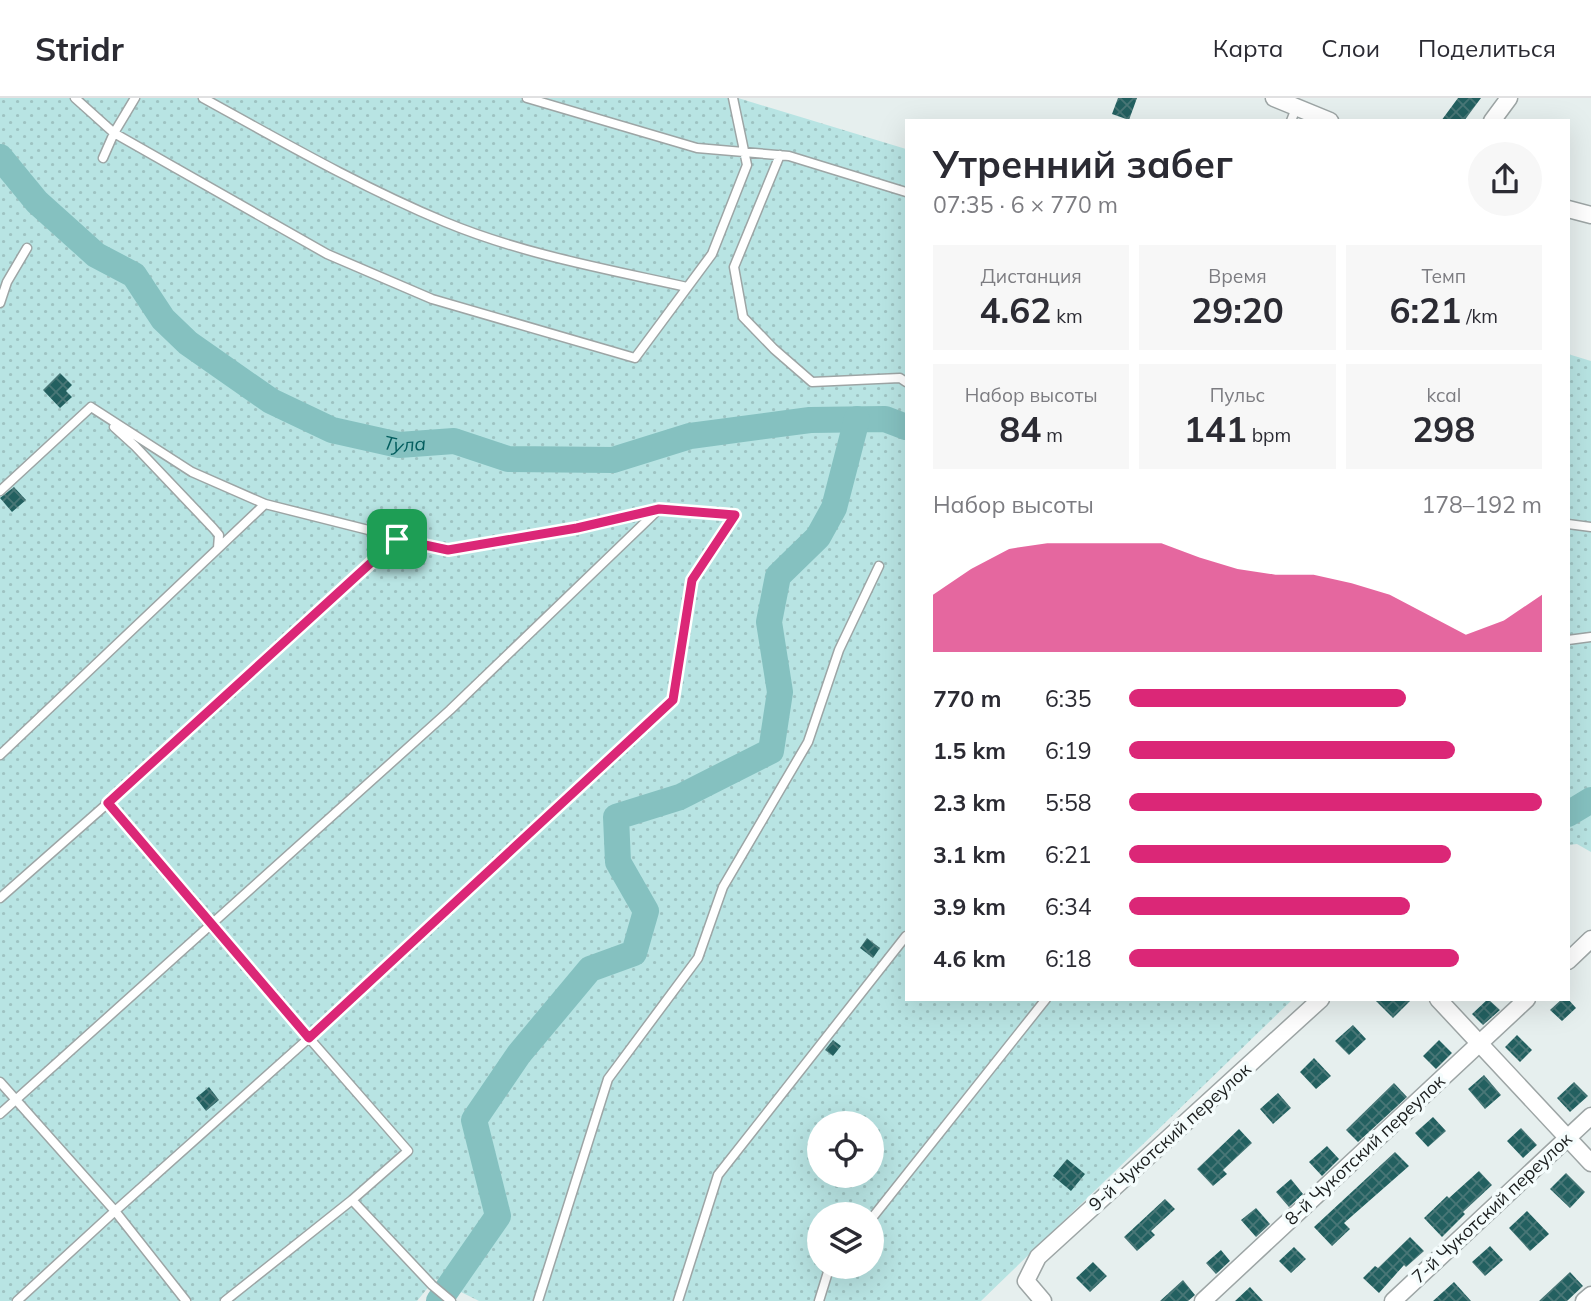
<!DOCTYPE html>
<html lang="ru">
<meta charset="utf-8">
<style>
:root{--surface:#fff;--page:#f7f7f7;--text:#2b2b33;--muted:#7c7c81;--line:#e1e1e2;--accent:#db2777}
body{margin:0;font-family:Mulish,sans-serif;background:var(--page);color:var(--text);height:100vh;display:flex;flex-direction:column;font-size:26px;white-space:nowrap}
*{box-sizing:border-box;margin:0}
p{font-size:23px;color:var(--muted)}
.icon{flex:none;width:38px;height:38px;fill:none;stroke:currentColor;stroke-width:2;stroke-linecap:round;stroke-linejoin:round}
.map{position:relative;flex:1;overflow:hidden}
.drawer{position:absolute;left:905px;top:21px;width:665px;height:882px;display:flex;flex-direction:column;background:var(--surface);border-radius:0px;box-shadow:0 7px 28px #0002}
.drawer>*{flex:none}
.buttons{position:absolute;left:807px;top:1013px;display:grid;gap:14px}
.buttons a{display:grid;place-items:center;width:77px;height:77px;border-radius:50%;background:var(--surface);box-shadow:0 7px 28px #0002;font-size:35px}
.pin{position:absolute;display:grid;place-items:center;width:60px;height:60px;color:#fff;margin:-30px;border-radius:14px;box-shadow:0 4px 10px #0006}
.round{display:grid;place-items:center;flex:none;width:74px;height:74px;border-radius:37px;background:var(--page)}
.overview{display:flex;align-items:center;justify-content:space-between;height:119px;padding:0 28px}
h1{font-size:38px;font-weight:700;line-height:52px}
.figures{display:grid;grid-template-columns:repeat(3,1fr);gap:10px;height:119px;padding:7px 28px}
.figures div{display:grid;align-content:center;border-radius:0px;background:var(--page);text-align:center}
.figures b{font-size:35px;font-weight:700}
.figures small{font-size:19px;font-weight:400}
.figures p{font-size:19px}
.chart{height:196px;padding:14px 28px}
.chart p{display:flex;justify-content:space-between}
.chart svg{width:100%;height:126px;margin-top:7px;fill:var(--accent);opacity:.7}
ul{padding:0 28px;list-style:none;font-size:23px}
li{display:grid;grid-template-columns:112px 84px 1fr;align-items:center;height:52px}
li i{height:18px;border-radius:9px;background:var(--accent)}
header{display:flex;align-items:center;gap:42px;box-sizing:border-box;height:98px;padding:0 35px;background:var(--surface);border-bottom:2px solid var(--line)}
header strong{font-size:33px}
nav{display:flex;gap:38px;margin-inline-start:auto;font-size:24px}
.map>svg:first-child{display:block}
.garden{fill:url(#garden-dots);fill-rule:evenodd}
.lines{fill:none;stroke-linecap:round;stroke-linejoin:round}
.river{stroke:#85c1c0;stroke-width:26}
.building{fill:url(#building-cross-hatch)}
.lane-casing{stroke:#9da5a5;stroke-width:11}
.street-casing{stroke:#9da5a5;stroke-width:19}
.lane{stroke:#fff;stroke-width:8}
.street{stroke:#fff;stroke-width:16}
.route-casing{stroke:#fff;stroke-width:14}
.route{stroke:#db2777;stroke-width:9}
.labels{text-anchor:middle;stroke-width:7;stroke-linejoin:round;paint-order:stroke}
.street-label{font-size:18px;fill:#191c1c;stroke:#f4fcfc}
.water-label{font-size:19px;font-style:italic;fill:#035d5e;stroke:#f4fcfc}
</style>
<header>
<strong>Stridr</strong>
<nav><a>Карта</a><a>Слои</a><a>Поделиться</a></nav>
</header>
<div class="map">
<svg width="1591" height="1203" viewBox="0 0 1591 1203">
<defs>
<pattern id="garden-dots" width="8" height="8" patternUnits="userSpaceOnUse" patternTransform="scale(1.75)"><rect width="8" height="8" fill="#b8e4e3"/><path d="M2 2h.1M6 6h.1" fill="none" stroke="#9ec3c2" stroke-width="1.8" stroke-linecap="round"/></pattern>
<pattern id="building-cross-hatch" width="8" height="8" patternUnits="userSpaceOnUse" patternTransform="scale(1.75)"><rect width="8" height="8" fill="#236060"/><path d="M0 0l8 8M0 8l8-8" fill="none" stroke="#497777"/></pattern>
</defs>
<rect width="100%" height="100%" fill="#e6efee"/>
<!-- garden -->
<path class="garden" d="M0,0H738L906,51V901H1293L981,1203H479L435,1181L417,1203H0ZM819,1026H872V1078H819ZM819,1116H872V1169H819Z
M1568,256L1591,263V754L1577,746L1568,747Z"/>
<g class="lines">
<!-- river -->
<g class="river">
<path id="s1" d="M0,59L37,104L96,157L134,177L163,221L188,245L271,303L332,332L399,347L454,343L508,361L613,362L690,338L810,322L885,321L906,329"/>
<path d="M1568,716L1591,702"/>
<path d="M439,1203L498,1118L474,1022L519,956L590,871L634,855L646,813L618,764L616,719L680,699L771,653L780,594L769,524L778,478L818,439L834,410L857,321"/>
</g>
</g>
<!-- building -->
<path class="building" d="M1118,0H1137L1129,22L1112,16Z
M1458,0H1481L1464,23H1441Z
M60,275L72,287L66,293L72,299L60,310L43,292Z
M14,389L26,402L12,414L0,400Z
M867,840L880,850L873,860L860,850Z
M1374,901H1412L1393,920Z
M1488,901L1500,912L1483,927L1472,916Z
M1562,901H1568L1576,910L1562,923L1550,912Z
M1353,927L1366,941L1349,957L1335,943Z
M1517,937L1532,952L1520,964L1505,949Z
M833,942L841,948L833,958L825,952Z
M1439,942L1452,955L1436,971L1423,958Z
M1314,960L1331,978L1316,991L1300,974Z
M1484,977L1501,997L1485,1011L1468,991Z
M1574,984L1588,998L1570,1014L1557,1000Z
M1394,985L1407,999L1358,1044L1346,1032Z
M209,989L219,1002L206,1013L196,1000Z
M1278,995L1291,1010L1273,1026L1260,1011Z
M1433,1019L1446,1033L1428,1049L1415,1035Z
M1521,1030L1537,1047L1523,1060L1507,1043Z
M1239,1031L1252,1045L1223,1072L1227,1076L1213,1088L1197,1071Z
M1327,1048L1339,1061L1322,1078L1309,1064Z
M1395,1054L1409,1068L1344,1125L1350,1131L1332,1148L1314,1129Z
M1067,1061L1085,1076L1071,1093L1053,1078Z
M1479,1073L1492,1087L1463,1114L1465,1116L1442,1139L1424,1120L1447,1098L1449,1100Z
M1566,1075L1585,1094L1570,1110L1550,1091Z
M1291,1081L1303,1096L1289,1109L1276,1094Z
M1165,1101L1175,1111L1151,1133L1155,1137L1137,1153L1124,1139Z
M1256,1110L1270,1126L1256,1139L1241,1122Z
M1527,1113L1549,1136L1530,1153L1509,1130Z
M1410,1139L1424,1153L1406,1169L1404,1167L1379,1195L1363,1180L1375,1168L1378,1170Z
M1490,1148L1503,1162L1485,1178L1472,1164Z
M1294,1149L1306,1161L1291,1175L1279,1163Z
M1221,1152L1230,1163L1216,1176L1206,1165Z
M1093,1164L1107,1178L1090,1194L1076,1180Z
M1570,1174L1583,1188L1567,1203H1539Z
M1183,1182L1195,1197L1188,1203H1160Z
M1454,1184L1471,1203H1433Z
M1250,1189L1263,1203H1235Z"/>
<g class="lines">
<!-- lane casing -->
<g class="lane-casing">
<path id="lane" d="M75,0L114,35L327,156L432,201L635,260L712,156L747,67L733,0
M203,0C283,44 361,89 445,124C522,156 606,171 687,189
M527,0L697,50L789,58L906,94
M1291,23L1296,10
M780,57L734,169L743,219L774,251L812,284L900,280L906,284
M103,60L114,35L135,0
M0,205L7,184L27,150
M114,329L135,348L213,430L219,437L218,450
M0,393L91,309
M1568,426L1591,429
M1568,542L1591,539
M0,657L265,406
M108,705L211,828L408,1053L352,1102L225,1203
M0,800L108,705L397,441
M0,984L115,1113L186,1203
M0,1016L450,612L657,413
M352,1102L432,1187L451,1203
M872,1120L1046,901
M17,1203L115,1113L309,940L673,602L692,483L735,417L659,411L577,431L448,452L265,406L192,374L91,309
M538,1203L608,981L698,860L723,789L808,644L839,552L879,468
M678,1203L718,1077L906,838
M819,1203L828,1174L832,1169"/>
</g>
<!-- street casing -->
<g class="street-casing">
<path id="street" d="M1274,0L1330,23
M1492,23L1509,0
M1568,111L1591,117
M1568,863L1591,841
M1438,901L1591,1065
M1043,1203L1026,1183L1038,1159L1321,901
M1203,1203L1527,901
M1393,1203L1591,1018
M1584,1203L1591,1197"/>
</g>
<!-- lane -->
<use href="#lane" class="lane"/>
<!-- street -->
<use href="#street" class="street"/>
</g>
<g class="lines">
<!-- route casing -->
<g class="route-casing">
<path id="route" d="M659,411L735,417L692,482L673,602L309,940L108,705L397,441L448,452L577,430Z"/>
</g>
<!-- route -->
<use href="#route" class="route"/>
</g>
<g class="labels">
<!-- street labels -->
<g class="street-label">
<text transform="translate(1170 1039) rotate(-42)" y="6">9-й Чукотский переулок</text>
<text transform="translate(1365 1052) rotate(-43)" y="6">8-й Чукотский переулок</text>
<text transform="translate(1492 1110) rotate(-43)" y="6">7-й Чукотский переулок</text>
</g>
<!-- water labels -->
<g class="water-label">
<text dy="7" stroke="none"><textPath href="#s1" startOffset="511">Тула</textPath></text>
</g>
</g>
</svg>
<div class="buttons">
<a><svg class="icon" aria-label="locate" viewBox="0 0 24 24"><circle cx="12" cy="12" r="6"/><path d="M12 2v4M12 18v4M2 12h4M18 12h4"/></svg></a>
<a><svg class="icon" aria-label="layers" viewBox="0 0 24 24"><path d="M12 4l9 5-9 5-9-5zM3 14l9 5 9-5"/></svg></a>
</div>
<div class="pin" style="left:397px;top:441px;background:#1e9e55"><svg class="icon" aria-label="arrive" viewBox="0 0 24 24"><path d="M6 21V4h12l-3 4 3 4H6"/></svg></div>
<section class="drawer">
<div class="overview"><div><h1>Утренний забег</h1><p>07:35 · 6 × 770 m</p></div><a class="round"><svg class="icon" aria-label="share" viewBox="0 0 24 24"><path d="M12 15V3M7 8l5-5 5 5M5 13v7h14v-7"/></svg></a></div>
<div class="figures">
<div><p>Дистанция</p><b>4.62<small> km</small></b></div>
<div><p>Время</p><b>29:20</b></div>
<div><p>Темп</p><b>6:21<small> /km</small></b></div>
</div>
<div class="figures">
<div><p>Набор высоты</p><b>84<small> m</small></b></div>
<div><p>Пульс</p><b>141<small> bpm</small></b></div>
<div><p>kcal</p><b>298</b></div>
</div>
<div class="chart"><p><span>Набор высоты</span>178–192 m</p>
<svg viewBox="0 0 160 44" preserveAspectRatio="none"><path d="M0 44V24L10 15L20 8L30 6L40 6L50 6L60 6L70 11L80 15L90 17L100 17L110 20L120 24L130 31L140 38L150 33L160 24V44z"/></svg>
</div>
<ul>
<li><b>770 m</b>6:35<i style="width:67%"></i></li>
<li><b>1.5 km</b>6:19<i style="width:79%"></i></li>
<li><b>2.3 km</b>5:58<i style="width:100%"></i></li>
<li><b>3.1 km</b>6:21<i style="width:78%"></i></li>
<li><b>3.9 km</b>6:34<i style="width:68%"></i></li>
<li><b>4.6 km</b>6:18<i style="width:80%"></i></li>
</ul>
</section>
</div>
